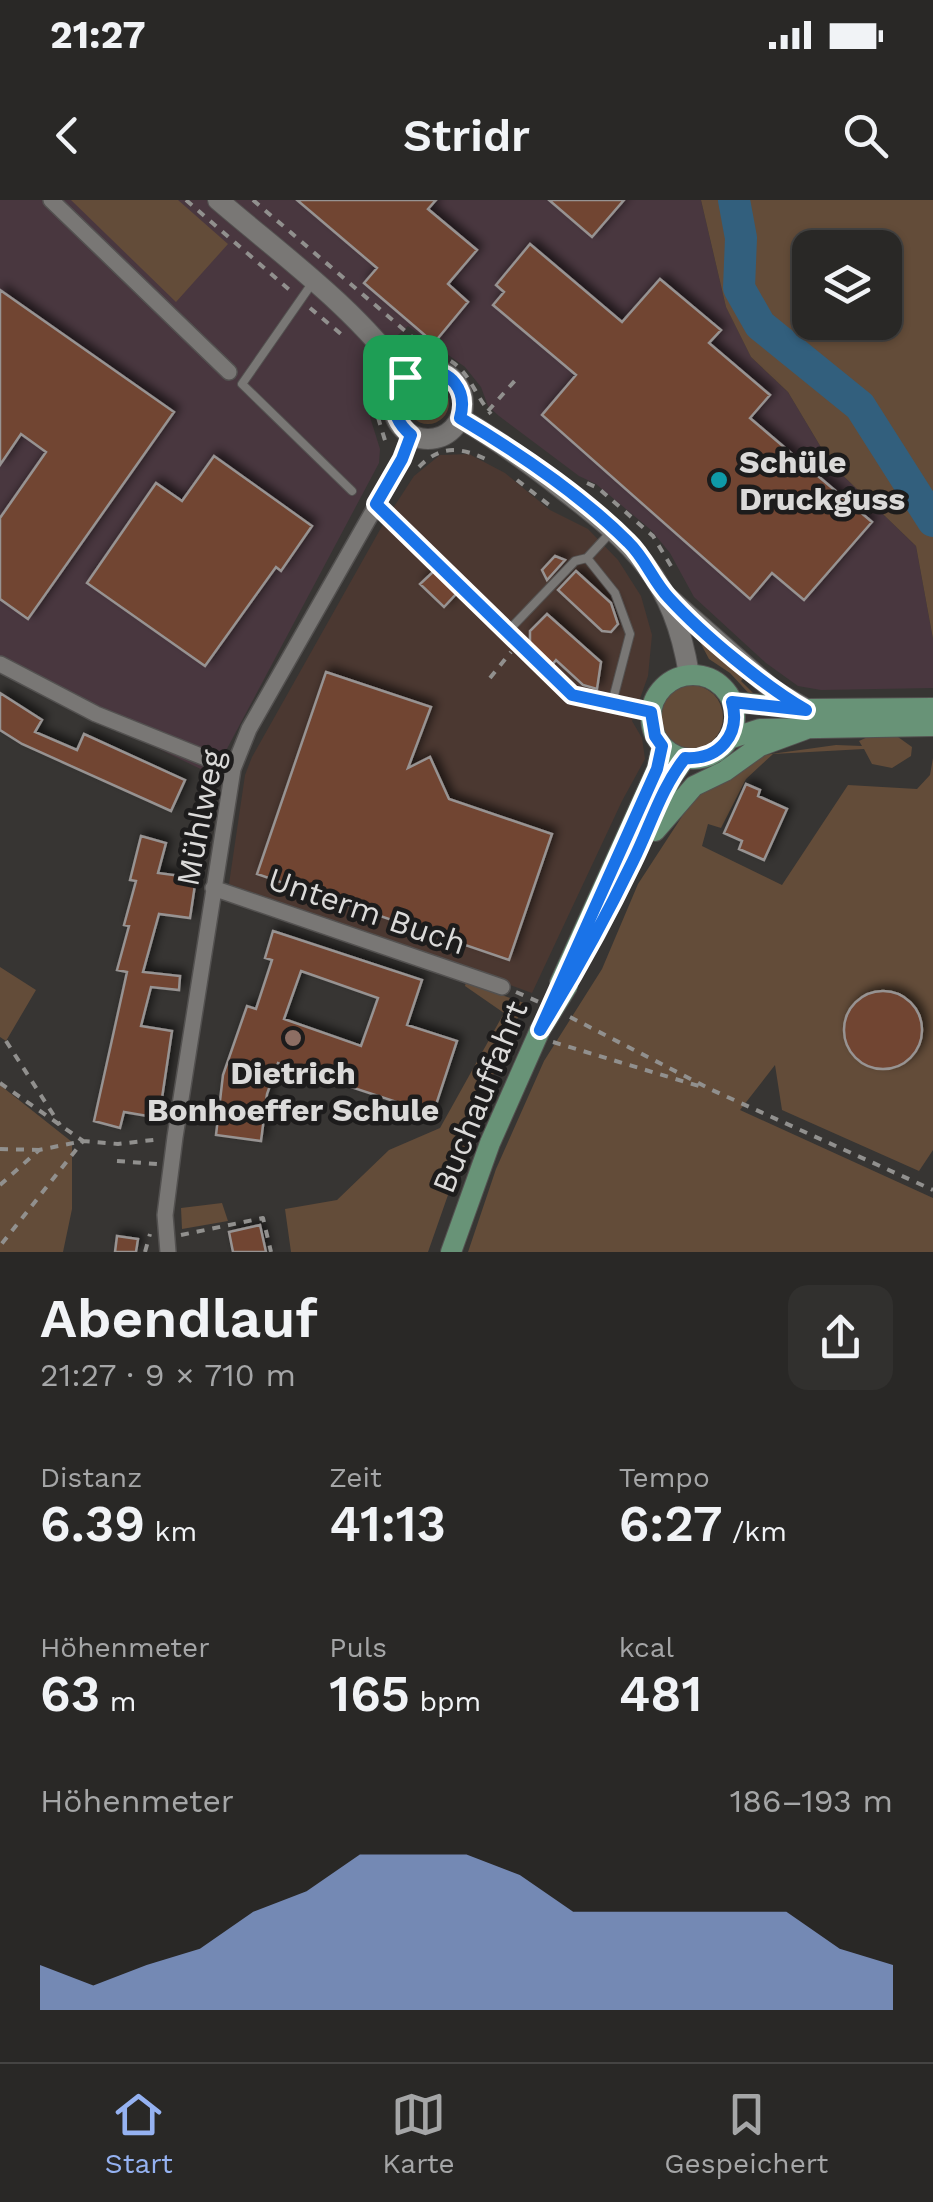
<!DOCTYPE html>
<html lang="de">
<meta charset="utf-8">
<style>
:root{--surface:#292826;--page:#31302e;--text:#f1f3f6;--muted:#a5a6a7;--line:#454443;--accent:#95b2f1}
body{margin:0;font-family:"Work Sans",sans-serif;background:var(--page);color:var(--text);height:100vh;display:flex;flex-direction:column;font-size:38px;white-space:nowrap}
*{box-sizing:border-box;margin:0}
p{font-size:32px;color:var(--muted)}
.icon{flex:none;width:55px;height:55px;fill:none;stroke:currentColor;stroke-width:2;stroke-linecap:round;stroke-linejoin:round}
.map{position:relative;height:1052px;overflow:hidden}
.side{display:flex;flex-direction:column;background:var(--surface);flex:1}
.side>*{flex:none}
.tools{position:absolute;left:792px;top:30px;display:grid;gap:20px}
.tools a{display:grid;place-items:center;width:110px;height:110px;border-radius:20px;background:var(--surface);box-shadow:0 2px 8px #0004,0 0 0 2px var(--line);font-size:50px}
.pin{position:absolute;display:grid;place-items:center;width:85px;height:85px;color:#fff;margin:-42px;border-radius:20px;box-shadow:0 5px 15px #0006}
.round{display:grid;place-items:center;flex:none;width:105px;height:105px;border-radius:20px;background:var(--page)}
.overview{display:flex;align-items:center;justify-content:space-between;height:170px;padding:0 40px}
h1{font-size:55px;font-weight:600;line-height:75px}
.figures{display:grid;grid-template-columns:repeat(3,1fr);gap:15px;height:170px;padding:10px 40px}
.figures div{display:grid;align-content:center}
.figures b{font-size:50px;font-weight:600}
.figures small{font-size:28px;font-weight:400}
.figures p{font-size:28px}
.chart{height:280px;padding:20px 40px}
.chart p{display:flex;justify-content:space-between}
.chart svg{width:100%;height:180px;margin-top:10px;fill:var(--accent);opacity:.7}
.status{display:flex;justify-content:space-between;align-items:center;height:70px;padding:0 50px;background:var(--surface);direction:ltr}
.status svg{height:28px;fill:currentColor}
header{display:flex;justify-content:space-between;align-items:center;height:130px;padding:0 40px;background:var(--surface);font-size:45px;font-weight:600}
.tabs{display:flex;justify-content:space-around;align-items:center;height:140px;border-top:2px solid var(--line);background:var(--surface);font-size:28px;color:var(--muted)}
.tabs a{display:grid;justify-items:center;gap:5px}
.tabs .on{color:var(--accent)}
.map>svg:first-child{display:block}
.commercial{fill:#4b3831}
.industrial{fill:#49373f}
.green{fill:#634c39;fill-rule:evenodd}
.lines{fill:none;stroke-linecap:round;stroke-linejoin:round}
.river{stroke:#325f7d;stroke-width:32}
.building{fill:#714432;stroke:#979392;stroke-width:2.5;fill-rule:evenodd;filter:url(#shadow)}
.service-casing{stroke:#535150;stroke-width:10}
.minor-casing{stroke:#535150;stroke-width:18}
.tertiary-casing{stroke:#535150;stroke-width:22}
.secondary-casing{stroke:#535150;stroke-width:22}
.path{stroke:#91908e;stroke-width:4;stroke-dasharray:8 8;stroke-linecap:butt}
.service{stroke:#797775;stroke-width:8}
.minor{stroke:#797775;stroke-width:15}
.tertiary{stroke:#797775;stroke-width:20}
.secondary{stroke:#689377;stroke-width:20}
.secondary-bridge-casing{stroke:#535150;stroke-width:22;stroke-linecap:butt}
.secondary-bridge{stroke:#689377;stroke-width:20}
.route-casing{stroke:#fff;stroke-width:20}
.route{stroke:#1a73e8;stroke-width:12}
.culture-dot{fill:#0f9aa8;stroke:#1d1c1c;stroke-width:4}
.education-dot{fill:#8d6e63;stroke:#1d1c1c;stroke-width:4}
.labels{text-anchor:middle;stroke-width:9;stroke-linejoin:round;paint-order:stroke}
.poi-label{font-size:32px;font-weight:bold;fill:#dbdad9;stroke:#1d1c1c;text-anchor:start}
.street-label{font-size:32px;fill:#dbdad9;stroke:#1d1c1c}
</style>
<div class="status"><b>21:27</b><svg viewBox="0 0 49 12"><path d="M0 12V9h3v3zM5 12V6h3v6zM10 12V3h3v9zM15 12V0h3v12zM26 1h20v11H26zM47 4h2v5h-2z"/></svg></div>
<header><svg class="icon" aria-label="back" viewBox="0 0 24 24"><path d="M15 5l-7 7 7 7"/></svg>Stridr<svg class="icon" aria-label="search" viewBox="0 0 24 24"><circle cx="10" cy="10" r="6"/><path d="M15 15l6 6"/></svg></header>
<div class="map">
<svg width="933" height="1052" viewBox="0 0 933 1052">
<defs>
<filter id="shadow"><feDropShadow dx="4.5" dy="-4.5" stdDeviation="5" flood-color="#0009"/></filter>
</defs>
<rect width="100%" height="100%" fill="#373533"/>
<!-- commercial -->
<path class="commercial" d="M469,254L505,273L550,310L588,329L618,360L641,396L652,435L648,476L632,521L642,538L645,559L622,601L532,793L229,684L245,575L252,557L386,319L414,276L440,255Z"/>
<!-- industrial -->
<path class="industrial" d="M0,0H701L726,107L751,157L788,192L831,264L916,346L933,439V488L821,490L798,486L766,463L694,397L670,353L651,330L596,284L579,276L499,216L488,206L481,187L465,167L408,126L364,165L370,185V217L380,249L379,263L213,575L114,527L0,466Z"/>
<!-- green -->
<path class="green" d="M71,0H178L228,44L176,102Z
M701,0H933V439L916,346L831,264L788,192L751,157L726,107ZM810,48H885V122H810Z
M407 203a21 21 0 1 1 42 0a21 21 0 1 1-42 0Z
M704,439L746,475L741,481L760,500L754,499L730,473L709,459L700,442Z
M659 517a32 32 0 1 1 64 0a32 32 0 1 1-64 0Z
M891,532L912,547L911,556L892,568L872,564L864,549L773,554L746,579L721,628L708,624L702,646L782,685L848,585L917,589L930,575L933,558V950L919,971L782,910L775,865L740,910L933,998V1052H468L496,969L544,861L602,769L638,684L692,601L709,586L756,556L836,545L862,546L859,541L876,533Z
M0,767L36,790L6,841L0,837Z
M466,782L524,803L475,918L428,1052H291L285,1009L337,1000L389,950L440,928L504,813L465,786Z
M0,885L72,942V1009L63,1052H0Z
M222,1003L228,1021L182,1029L181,1008Z"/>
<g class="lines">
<!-- river -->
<path class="river" d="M734,0L741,38L739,88L760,125L860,206L933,321"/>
</g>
<!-- building -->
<path class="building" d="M297,0H436L428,9L477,50L448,84L468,102L434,143L364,83L377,68Z
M549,0H624L592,37Z
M530,44L622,122L660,79L721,130L709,143L770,195L750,218L872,322L804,400L772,373L750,399L542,215L576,175L493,105L504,92L496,85Z
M0,90L174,212L28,419L0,399V318L46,252L21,234L0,265Z
M214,256L312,326L281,371L276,367L205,466L87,383L156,283L182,301Z
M555,356L565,360L547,380L542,370Z
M434,371L457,393L444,407L420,384Z
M576,371L611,403L618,424L611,432L602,431L558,390Z
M547,414L601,462L597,489L583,485L556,460L552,465L530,443V431Z
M326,472L431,507L408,568L430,557L449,599L552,634L509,760L257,674Z
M0,493L42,520L35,532L77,550L84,534L185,580L171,611L22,544L0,530Z
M746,584L760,590L758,596L787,609L764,660L739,649L742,641L724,633Z
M141,636L166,643L158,673L196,678L190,718L159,714L143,772L180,776L179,790L151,787L141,826L172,831L159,918L124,912L120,928L94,921L127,772L117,770L129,726L124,725L136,681L130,680Z
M273,731L422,780L407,825L457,841L433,914L278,863L267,894L261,941L216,935L223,875L247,806L256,809L272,760L265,758ZM301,771L378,798L361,846L284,819Z
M844 830a39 39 0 1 1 78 0a39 39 0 1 1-78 0Z
M260,1025L266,1052H233L229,1032Z
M117,1036L138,1039L136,1052H115Z"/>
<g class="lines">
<!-- service casing -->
<g class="service-casing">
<path id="service" d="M313,82L242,184L352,291
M376,304L572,495L651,512
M587,358L615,393L630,434L612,503
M509,430L575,361L587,358L611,332"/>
</g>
<!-- minor casing -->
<g class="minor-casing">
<path id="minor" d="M51,0L229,172
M0,464L96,514L233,569
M213,688L502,787
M168,1052L165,1015L175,937L233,569L249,529L393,276L411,235"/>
</g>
<!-- tertiary casing -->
<g class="tertiary-casing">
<path id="tertiary" d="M218,0C282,55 356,108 405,177
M393 204a35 35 0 1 1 70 0a35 35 0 1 1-70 0Z
M460,218C496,239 529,263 562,289C635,345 673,379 689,474
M670,399L773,490L806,509"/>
</g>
<!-- secondary casing -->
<g class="secondary-casing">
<path id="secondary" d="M651 517a42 42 0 1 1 84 0a42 42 0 1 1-84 0Z
M733,502L806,509L933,508
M729,539L760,529L933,526
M655,631L694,586L725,571L760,546L809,528
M595,734L672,577L685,558
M560,783L657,569L662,546
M451,1052L490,943L540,830"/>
</g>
<!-- path -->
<path class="path" d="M186,0L292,92
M253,0L432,154C468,161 470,189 491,214
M310,108L341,134
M375,170L373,201L387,247
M488,211L519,176
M419,267C442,243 463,248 490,261
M517,280L553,308
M587,283L598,288L653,336L674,371
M490,478L511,452
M516,792L539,802
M570,817L712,890L933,990
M6,841L60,925
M553,842L702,887
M0,883L83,941L0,1046
M0,949L39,950
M117,961L157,964
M0,985L39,950L83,941L118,944L161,939
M181,1035L263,1018L271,1052
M145,1052L150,1034"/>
<!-- service -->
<use href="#service" class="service"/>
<!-- minor -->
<use href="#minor" class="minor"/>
<!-- tertiary -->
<use href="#tertiary" class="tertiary"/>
<!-- secondary -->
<use href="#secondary" class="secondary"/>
<!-- secondary-bridge casing -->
<g class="secondary-bridge-casing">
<path id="secondary-bridge" d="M540,830L568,785"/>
</g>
<!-- secondary-bridge -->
<use href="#secondary-bridge" class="secondary-bridge"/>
</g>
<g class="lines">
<!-- route casing -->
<g class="route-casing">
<path id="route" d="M422,170C451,169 468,190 460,218C519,253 580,294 628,342C645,358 653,381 669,398C702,434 764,486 806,510L732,502C741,535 719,560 685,558C661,588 650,627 633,661C605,719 574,775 540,830L657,569L662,546L655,536L651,512L572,495L376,304L402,259L411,235C385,214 389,180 422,170Z"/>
</g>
<!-- route -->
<use href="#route" class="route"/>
</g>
<!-- markers -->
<circle class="culture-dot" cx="719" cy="280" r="10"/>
<circle class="education-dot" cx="293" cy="838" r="10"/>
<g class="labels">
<!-- poi labels -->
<g class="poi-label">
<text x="739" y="273">Schüle<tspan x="739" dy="37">Druckguss</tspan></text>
<text x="293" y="884" text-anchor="middle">Dietrich<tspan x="293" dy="37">Bonhoeffer Schule</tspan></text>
</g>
<!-- street labels -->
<g class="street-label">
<text transform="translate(200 618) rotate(-79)" y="11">Mühlweg</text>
<text transform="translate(367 711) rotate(19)" y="11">Unterm Buch</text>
<text transform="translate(480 897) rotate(-68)" y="11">Buchauffahrt</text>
</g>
</g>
</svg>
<div class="tools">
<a><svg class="icon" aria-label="layers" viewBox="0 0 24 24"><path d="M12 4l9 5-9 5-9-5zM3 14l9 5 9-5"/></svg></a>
</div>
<div class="pin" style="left:405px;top:177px;background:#1e9e55"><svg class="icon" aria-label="arrive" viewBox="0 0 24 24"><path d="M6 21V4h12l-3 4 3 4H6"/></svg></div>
</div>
<section class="side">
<div class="overview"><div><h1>Abendlauf</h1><p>21:27 · 9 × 710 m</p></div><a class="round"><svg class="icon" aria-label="share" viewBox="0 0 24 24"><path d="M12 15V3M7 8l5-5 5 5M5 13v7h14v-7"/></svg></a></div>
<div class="figures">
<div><p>Distanz</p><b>6.39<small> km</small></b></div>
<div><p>Zeit</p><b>41:13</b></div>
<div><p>Tempo</p><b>6:27<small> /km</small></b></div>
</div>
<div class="figures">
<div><p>Höhenmeter</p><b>63<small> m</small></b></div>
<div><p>Puls</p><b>165<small> bpm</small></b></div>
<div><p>kcal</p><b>481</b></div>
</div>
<div class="chart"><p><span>Höhenmeter</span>186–193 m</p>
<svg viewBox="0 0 160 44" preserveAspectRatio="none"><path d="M0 44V33L10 38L20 33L30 29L40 20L50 15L60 6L70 6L80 6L90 11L100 20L110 20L120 20L130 20L140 20L150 29L160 33V44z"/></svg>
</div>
</section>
<nav class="tabs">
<a class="on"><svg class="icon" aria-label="home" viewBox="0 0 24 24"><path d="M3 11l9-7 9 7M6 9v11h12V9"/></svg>Start</a>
<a><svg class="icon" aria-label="map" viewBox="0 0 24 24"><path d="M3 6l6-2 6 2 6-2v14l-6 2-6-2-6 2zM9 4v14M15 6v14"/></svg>Karte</a>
<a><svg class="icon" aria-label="saved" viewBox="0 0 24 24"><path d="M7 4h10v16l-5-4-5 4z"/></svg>Gespeichert</a>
</nav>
